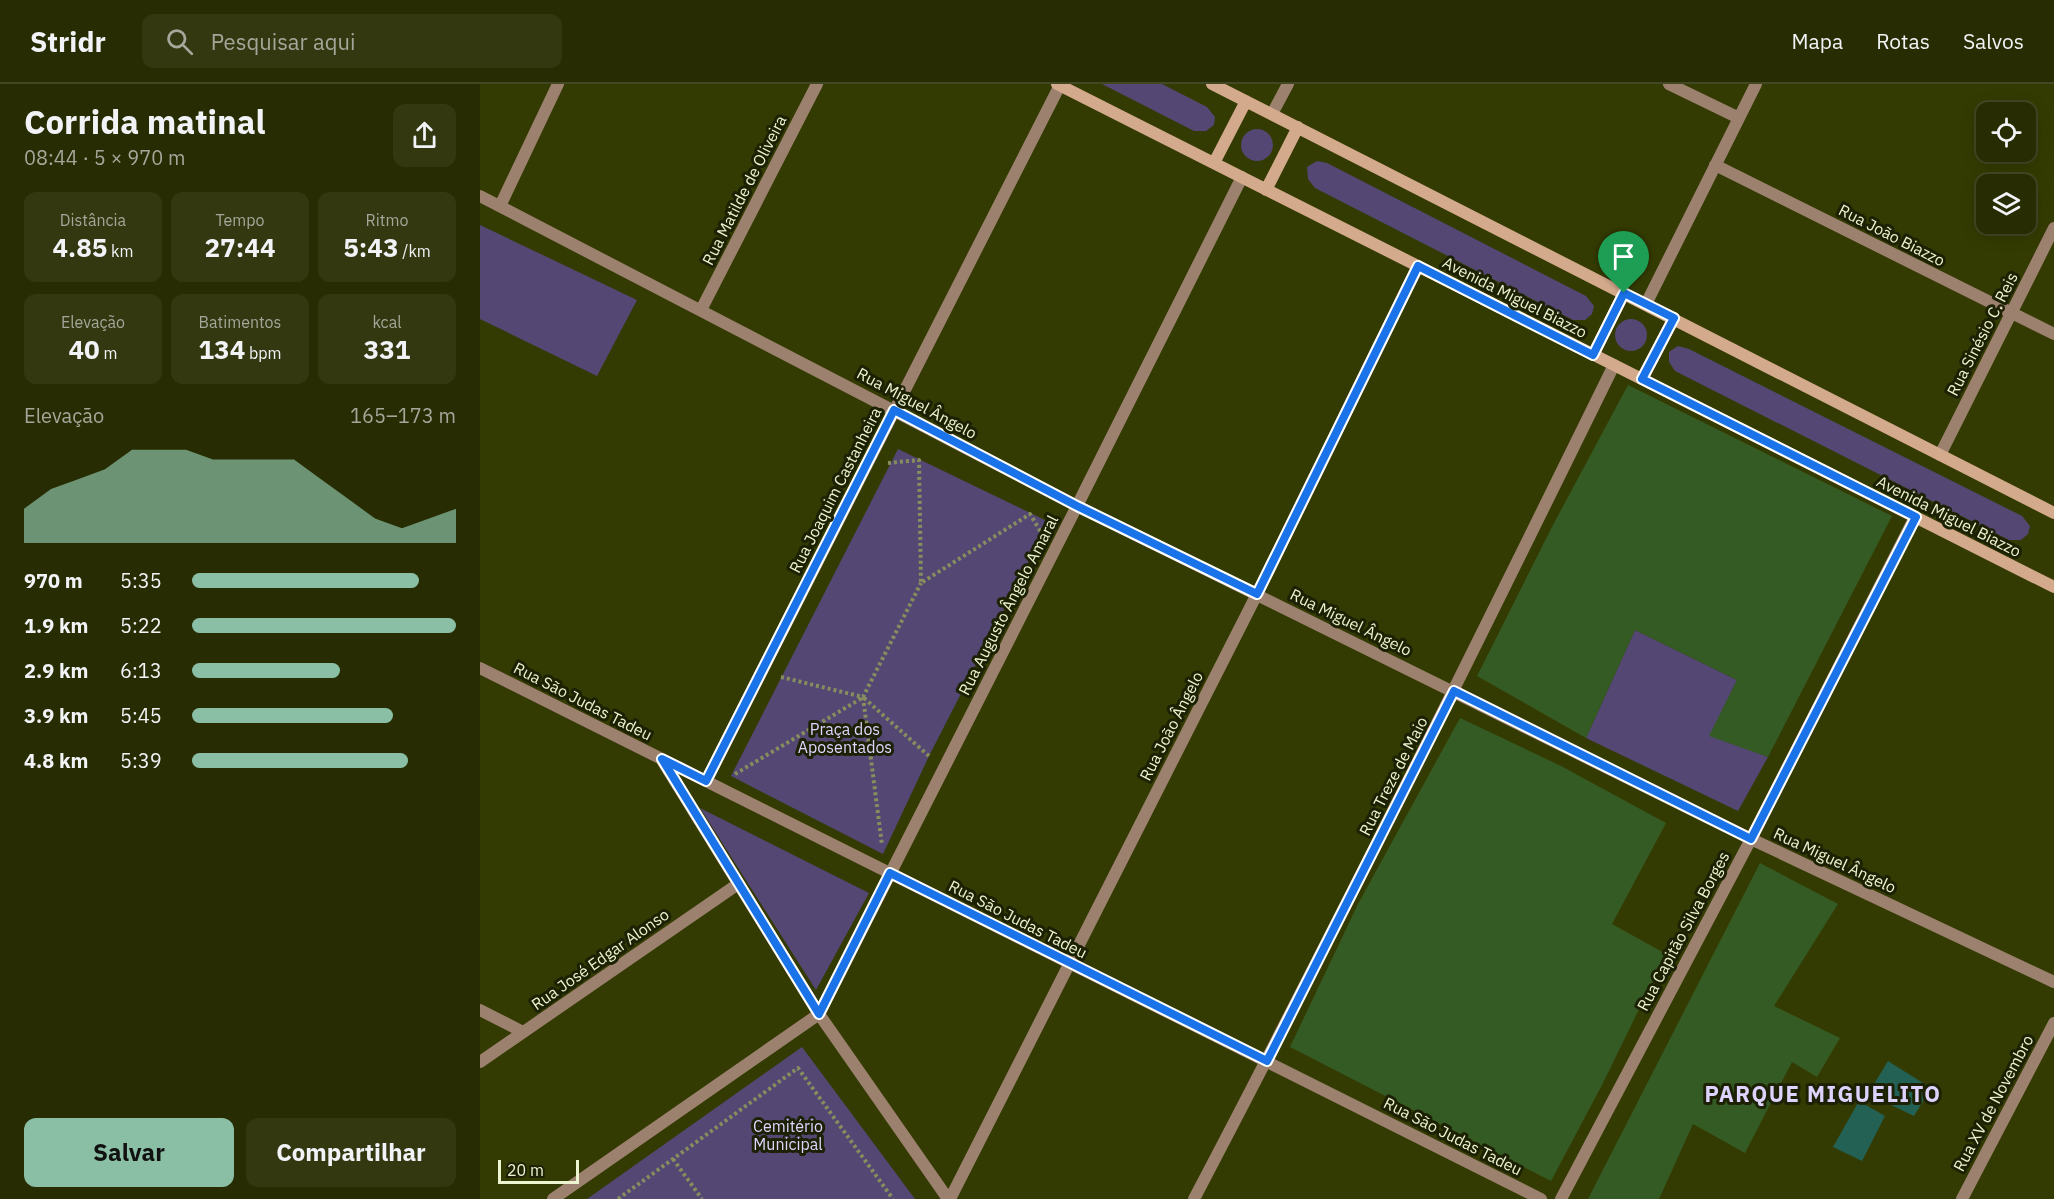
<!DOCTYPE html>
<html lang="pt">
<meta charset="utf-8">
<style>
:root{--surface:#272c02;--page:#333811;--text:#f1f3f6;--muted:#a4a799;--line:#434824;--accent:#8abfa5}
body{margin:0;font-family:"IBM Plex Sans",sans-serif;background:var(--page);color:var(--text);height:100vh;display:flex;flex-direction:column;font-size:22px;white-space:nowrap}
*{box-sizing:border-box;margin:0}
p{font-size:20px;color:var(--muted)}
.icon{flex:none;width:33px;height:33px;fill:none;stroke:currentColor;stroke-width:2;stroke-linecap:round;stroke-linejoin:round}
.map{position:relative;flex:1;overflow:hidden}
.panel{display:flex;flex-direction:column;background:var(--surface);width:480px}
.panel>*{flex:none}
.controls{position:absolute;left:1496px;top:18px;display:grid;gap:12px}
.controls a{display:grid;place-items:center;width:60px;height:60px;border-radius:12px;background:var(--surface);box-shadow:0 3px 15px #0003,0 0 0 2px var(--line);font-size:30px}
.scale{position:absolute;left:18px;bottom:15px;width:81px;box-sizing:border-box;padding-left:6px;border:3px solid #ecf4d0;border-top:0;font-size:16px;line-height:21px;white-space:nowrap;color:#ecf4d0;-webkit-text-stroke:4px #1d2104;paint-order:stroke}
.pin{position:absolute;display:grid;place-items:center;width:51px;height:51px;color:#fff;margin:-62px -26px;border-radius:50% 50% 50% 0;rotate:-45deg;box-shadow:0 0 6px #0007}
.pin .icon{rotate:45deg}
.round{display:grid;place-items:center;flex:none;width:63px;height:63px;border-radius:12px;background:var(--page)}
.head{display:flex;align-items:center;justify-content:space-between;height:102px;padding:0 24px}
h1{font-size:33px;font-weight:700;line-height:45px}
.figures{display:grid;grid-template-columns:repeat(3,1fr);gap:9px;height:102px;padding:6px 24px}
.figures div{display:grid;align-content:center;border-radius:12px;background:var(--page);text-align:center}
.figures b{font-size:26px;font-weight:700}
.figures small{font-size:16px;font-weight:400}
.figures p{font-size:16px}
.chart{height:168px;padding:12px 24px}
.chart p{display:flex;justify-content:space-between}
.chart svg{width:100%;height:108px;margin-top:6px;fill:var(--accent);opacity:.7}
.primary-button{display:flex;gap:12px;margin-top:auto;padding:12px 24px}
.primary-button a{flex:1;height:69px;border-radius:12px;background:var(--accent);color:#111;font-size:24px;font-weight:700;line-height:69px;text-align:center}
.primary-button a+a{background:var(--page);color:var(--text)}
ul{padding:0 24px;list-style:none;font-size:20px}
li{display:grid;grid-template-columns:96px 72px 1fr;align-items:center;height:45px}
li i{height:15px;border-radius:8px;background:var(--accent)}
header{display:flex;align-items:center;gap:36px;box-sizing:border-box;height:84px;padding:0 30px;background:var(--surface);border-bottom:2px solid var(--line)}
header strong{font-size:28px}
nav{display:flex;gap:33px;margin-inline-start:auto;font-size:21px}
.search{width:420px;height:54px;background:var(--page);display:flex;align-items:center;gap:15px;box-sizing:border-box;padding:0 21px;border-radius:12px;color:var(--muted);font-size:22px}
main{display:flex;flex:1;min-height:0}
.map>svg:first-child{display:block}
.green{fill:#544773}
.water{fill:#226154}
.building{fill:#355b24}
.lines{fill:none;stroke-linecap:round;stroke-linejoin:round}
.path{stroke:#868e5e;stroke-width:4;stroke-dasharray:3 3;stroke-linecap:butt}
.street{stroke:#9b816e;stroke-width:12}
.secondary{stroke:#d4aa8d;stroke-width:12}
.route-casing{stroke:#fff;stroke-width:12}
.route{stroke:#1a73e8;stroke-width:8}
.labels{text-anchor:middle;stroke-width:6;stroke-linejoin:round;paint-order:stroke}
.street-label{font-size:16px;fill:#ecf4d0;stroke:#1d2104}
.park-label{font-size:16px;fill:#dfd5ff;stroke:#1d2104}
.district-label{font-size:22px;font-weight:bold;letter-spacing:1.5px;fill:#ded3fe;stroke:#1d2104}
</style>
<header>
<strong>Stridr</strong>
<div class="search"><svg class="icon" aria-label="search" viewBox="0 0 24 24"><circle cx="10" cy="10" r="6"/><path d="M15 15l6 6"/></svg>Pesquisar aqui</div>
<nav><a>Mapa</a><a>Rotas</a><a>Salvos</a></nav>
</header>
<main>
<section class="panel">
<div class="head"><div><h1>Corrida matinal</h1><p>08:44 · 5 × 970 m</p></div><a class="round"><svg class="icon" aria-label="share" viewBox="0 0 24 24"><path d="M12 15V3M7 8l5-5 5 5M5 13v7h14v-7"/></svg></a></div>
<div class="figures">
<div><p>Distância</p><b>4.85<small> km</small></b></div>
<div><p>Tempo</p><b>27:44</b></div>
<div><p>Ritmo</p><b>5:43<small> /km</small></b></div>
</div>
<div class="figures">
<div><p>Elevação</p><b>40<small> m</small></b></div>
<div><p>Batimentos</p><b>134<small> bpm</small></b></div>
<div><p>kcal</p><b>331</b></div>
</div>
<div class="chart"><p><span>Elevação</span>165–173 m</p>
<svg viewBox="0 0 160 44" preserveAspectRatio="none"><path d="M0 44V30L10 22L20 18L30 14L40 6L50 6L60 6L70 10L80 10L90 10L100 10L110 18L120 26L130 34L140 38L150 34L160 30V44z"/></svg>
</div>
<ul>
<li><b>970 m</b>5:35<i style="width:86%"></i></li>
<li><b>1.9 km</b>5:22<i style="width:100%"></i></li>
<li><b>2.9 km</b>6:13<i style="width:56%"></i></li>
<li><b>3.9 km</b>5:45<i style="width:76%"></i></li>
<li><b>4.8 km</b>5:39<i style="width:82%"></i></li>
</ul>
<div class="primary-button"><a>Salvar</a><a>Compartilhar</a></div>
</section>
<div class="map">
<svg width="1574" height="1115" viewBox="0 0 1574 1115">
<rect width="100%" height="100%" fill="#343b02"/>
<!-- green -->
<path class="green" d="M622,0H682L727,23L735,33L734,41L726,47H714Z
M761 61a16 16 0 1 1 32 0a16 16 0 1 1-32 0Z
M837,77L847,79L1106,212L1114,222L1112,230L1105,236H1093L835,104L828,95L827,83Z
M0,141L157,216L117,292L0,235Z
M1135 251a16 16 0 1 1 32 0a16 16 0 1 1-32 0Z
M1198,262L1209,265L1542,432L1550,442L1548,450L1541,456H1529L1195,287L1189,278V268Z
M418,365L569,438L449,672L403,770L251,692Z
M1155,546L1257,596L1230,651L1288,673L1258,727L1106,654Z
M220,724L389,809L336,906Z
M322,963L435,1115H107Z"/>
<!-- water -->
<path class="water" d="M1408,977L1451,1004L1434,1032L1388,1010Z
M1379,1017L1405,1032L1382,1077L1353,1063Z"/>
<!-- building -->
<path class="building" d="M1148,301L1412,432L1288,673L1229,652L1257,596L1155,546L1106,654L997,592L1073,441Z
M980,634L1081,682L1186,739L1132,840L1186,870L1123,999L1071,1097L810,963L878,820Z
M1280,779L1358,820L1294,922L1360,954L1337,993L1312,978L1265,1069L1213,1040L1179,1115H1108Z"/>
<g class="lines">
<!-- path -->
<path class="path" d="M408,379L439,376L441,499L550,430L562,450
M301,593L383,613L441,499
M383,613L402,761
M384,614L449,672
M255,690L382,614
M193,1075L222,1115
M138,1115L318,984L413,1115"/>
<!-- street -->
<path class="street" d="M1189,0L1259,34
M792,30L808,0
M1235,81L1574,250
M0,112L597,422L1271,755L1574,898
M20,122L78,0
M1166,220L1276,0
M221,226L337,0
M1460,371L1574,144
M0,584L1061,1115
M182,676L339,930L468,1115
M226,697L580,1
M0,926L43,948
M0,978L258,800
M73,1115L339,930L597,422L762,93
M470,1115L777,510L938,182
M714,1115C859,839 997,560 1134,281
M1081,1115L1271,755L1435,433
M1482,1115L1574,939"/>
<!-- secondary -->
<path class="secondary" d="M577,0L1574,503
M732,0L1574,429
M734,79L766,17
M786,106L818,43
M1113,271L1144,209
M1162,295L1194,234"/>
</g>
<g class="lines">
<!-- route casing -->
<g class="route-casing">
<path id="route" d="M938,182L1113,271L1144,209L1194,234L1162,295L1436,433L1271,755L974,607L787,977L410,789L339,930L182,675L226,697L414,326L597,422L777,510Z"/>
</g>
<!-- route -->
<use href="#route" class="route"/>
</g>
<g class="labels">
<!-- street labels -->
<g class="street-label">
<text transform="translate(264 106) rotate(-63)" y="6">Rua Matilde de Oliveira</text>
<text transform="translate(1412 151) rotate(27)" y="6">Rua João Biazzo</text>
<text transform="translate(1035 213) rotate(27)" y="6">Avenida Miguel Biazzo</text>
<text transform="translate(1502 250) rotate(-63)" y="6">Rua Sinésio C. Reis</text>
<text transform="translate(437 319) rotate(28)" y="6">Rua Miguel Ângelo</text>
<text transform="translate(355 406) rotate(-63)" y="6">Rua Joaquim Castanheira</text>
<text transform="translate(1469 432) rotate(27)" y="6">Avenida Miguel Biazzo</text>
<text transform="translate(528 521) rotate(-63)" y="6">Rua Augusto Ângelo Amaral</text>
<text transform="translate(871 538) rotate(26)" y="6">Rua Miguel Ângelo</text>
<text transform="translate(103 617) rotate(27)" y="6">Rua São Judas Tadeu</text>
<text transform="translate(691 642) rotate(-63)" y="6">Rua João Ângelo</text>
<text transform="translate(913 692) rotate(-63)" y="6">Rua Treze de Maio</text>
<text transform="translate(1355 776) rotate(25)" y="6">Rua Miguel Ângelo</text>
<text transform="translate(538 835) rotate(27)" y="6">Rua São Judas Tadeu</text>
<text transform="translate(1203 847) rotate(-62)" y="6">Rua Capitão Silva Borges</text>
<text transform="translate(120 875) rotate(-35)" y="6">Rua José Edgar Alonso</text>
<text transform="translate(1513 1019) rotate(-62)" y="6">Rua XV de Novembro</text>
<text transform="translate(973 1052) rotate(27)" y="6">Rua São Judas Tadeu</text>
</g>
<!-- park labels -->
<g class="park-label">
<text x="365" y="651">Praça dos<tspan x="365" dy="18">Aposentados</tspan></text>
<text x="308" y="1048">Cemitério<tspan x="308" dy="18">Municipal</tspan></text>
</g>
<!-- district labels -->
<g class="district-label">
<text x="1343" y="1018">PARQUE MIGUELITO</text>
</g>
</g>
</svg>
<div class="controls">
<a><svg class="icon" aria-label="locate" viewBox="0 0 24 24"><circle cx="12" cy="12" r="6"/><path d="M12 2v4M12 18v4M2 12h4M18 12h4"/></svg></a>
<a><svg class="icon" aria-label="layers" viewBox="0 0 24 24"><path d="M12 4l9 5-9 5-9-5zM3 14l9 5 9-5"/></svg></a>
</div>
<div class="scale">20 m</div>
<div class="pin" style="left:1144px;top:209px;background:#1e9e55"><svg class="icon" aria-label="arrive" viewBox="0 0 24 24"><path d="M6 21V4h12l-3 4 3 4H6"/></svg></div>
</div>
</main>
